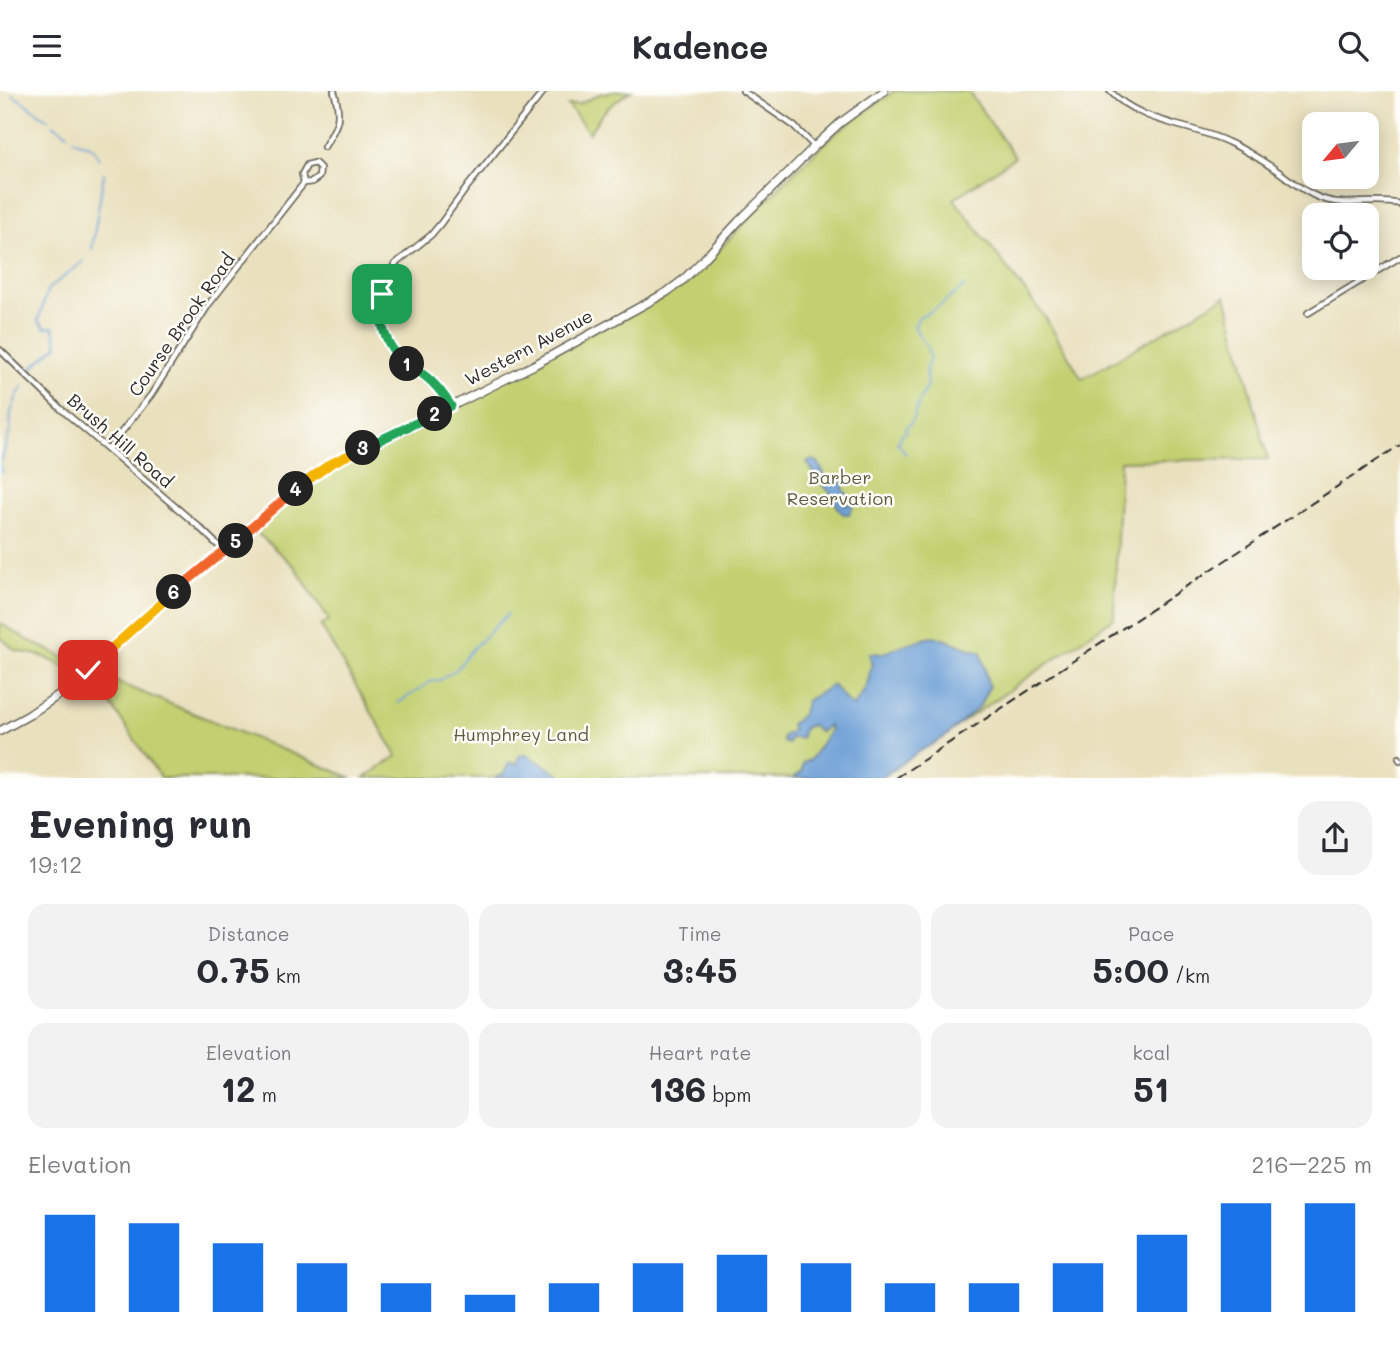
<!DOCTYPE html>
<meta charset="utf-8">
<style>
:root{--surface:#fff;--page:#f2f2f3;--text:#2b2b33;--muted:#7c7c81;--accent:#1a73e8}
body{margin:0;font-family:Mali,sans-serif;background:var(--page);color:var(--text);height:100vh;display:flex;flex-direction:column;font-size:26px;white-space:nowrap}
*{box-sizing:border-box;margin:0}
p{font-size:23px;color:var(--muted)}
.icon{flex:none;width:38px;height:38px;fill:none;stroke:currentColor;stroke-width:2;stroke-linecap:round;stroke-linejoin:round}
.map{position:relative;height:687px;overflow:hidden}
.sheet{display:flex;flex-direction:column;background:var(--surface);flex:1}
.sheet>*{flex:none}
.needle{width:46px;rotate:241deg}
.controls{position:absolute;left:1302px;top:21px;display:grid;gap:14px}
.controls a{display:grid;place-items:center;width:77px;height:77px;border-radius:14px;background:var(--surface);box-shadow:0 4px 18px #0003;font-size:35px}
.pin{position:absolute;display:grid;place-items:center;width:60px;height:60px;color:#fff;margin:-30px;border-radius:14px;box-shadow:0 4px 10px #0006}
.km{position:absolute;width:35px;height:35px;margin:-18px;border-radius:50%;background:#222;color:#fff;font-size:19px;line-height:35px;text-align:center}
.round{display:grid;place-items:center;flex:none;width:74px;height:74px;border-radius:21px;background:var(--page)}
.overview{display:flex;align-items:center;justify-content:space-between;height:119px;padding:0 28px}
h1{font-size:38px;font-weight:700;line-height:52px}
.metrics{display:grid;grid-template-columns:repeat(3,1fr);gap:10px;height:119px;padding:7px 28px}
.metrics div{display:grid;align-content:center;border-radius:18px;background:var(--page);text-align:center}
.metrics b{font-size:35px;font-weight:700}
.metrics small{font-size:19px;font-weight:400}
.metrics p{font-size:19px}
.chart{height:196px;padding:14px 28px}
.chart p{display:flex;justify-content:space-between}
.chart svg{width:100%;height:126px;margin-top:7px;stroke:var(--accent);stroke-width:6}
header{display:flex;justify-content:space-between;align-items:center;height:91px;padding:0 28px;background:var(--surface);font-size:32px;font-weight:700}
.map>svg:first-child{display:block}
.green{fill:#c3d071;stroke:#777e4e;stroke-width:2}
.water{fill:#6a9ed6;stroke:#4a6480;stroke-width:2}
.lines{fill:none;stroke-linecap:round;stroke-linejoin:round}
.stream{stroke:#6a9ed6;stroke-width:2}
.street-casing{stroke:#6e6a5e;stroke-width:8}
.secondary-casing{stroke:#6e6a5e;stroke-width:10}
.street{stroke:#fff;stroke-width:4.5}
.secondary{stroke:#fff;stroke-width:7}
.rail{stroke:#2b2b2b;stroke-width:2;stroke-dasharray:10 5;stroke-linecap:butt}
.split-1-casing{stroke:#fff;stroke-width:14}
.split-2-casing{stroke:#fff;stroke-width:14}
.split-3-casing{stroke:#fff;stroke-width:14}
.split-4-casing{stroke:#fff;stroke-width:14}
.split-5-casing{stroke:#fff;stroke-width:14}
.split-6-casing{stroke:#fff;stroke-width:14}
.split-7-casing{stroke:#fff;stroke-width:14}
.split-8-casing{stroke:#fff;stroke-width:14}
.split-1{stroke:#22a559;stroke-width:9}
.split-2{stroke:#22a559;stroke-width:9}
.split-3{stroke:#22a559;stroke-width:9}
.split-4{stroke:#f5b400;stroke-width:9}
.split-5{stroke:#f0652b;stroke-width:9}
.split-6{stroke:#f0652b;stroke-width:9}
.split-7{stroke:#f5b400;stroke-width:9}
.split-8{stroke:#f5b400;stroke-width:9}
.labels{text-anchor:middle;stroke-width:5;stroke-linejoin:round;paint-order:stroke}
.street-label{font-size:18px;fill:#2b2b2b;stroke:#fdfcf7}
.park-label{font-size:18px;fill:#595d40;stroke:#fdfcf7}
</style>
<header><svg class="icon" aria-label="menu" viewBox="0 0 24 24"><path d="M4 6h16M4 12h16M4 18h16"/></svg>Kadence<svg class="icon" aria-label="search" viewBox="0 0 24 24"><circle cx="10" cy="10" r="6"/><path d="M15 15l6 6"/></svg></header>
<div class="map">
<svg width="1400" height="687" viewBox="0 0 1400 687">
<rect width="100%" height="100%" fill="#fdfcf7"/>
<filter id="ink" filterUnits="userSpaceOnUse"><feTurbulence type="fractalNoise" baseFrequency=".0143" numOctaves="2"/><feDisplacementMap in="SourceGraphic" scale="14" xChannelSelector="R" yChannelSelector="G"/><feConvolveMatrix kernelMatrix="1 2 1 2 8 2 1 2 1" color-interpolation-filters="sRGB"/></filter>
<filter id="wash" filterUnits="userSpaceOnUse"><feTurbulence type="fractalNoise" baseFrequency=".00686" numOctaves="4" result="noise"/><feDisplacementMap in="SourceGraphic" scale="28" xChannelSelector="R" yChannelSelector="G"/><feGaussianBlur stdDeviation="1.57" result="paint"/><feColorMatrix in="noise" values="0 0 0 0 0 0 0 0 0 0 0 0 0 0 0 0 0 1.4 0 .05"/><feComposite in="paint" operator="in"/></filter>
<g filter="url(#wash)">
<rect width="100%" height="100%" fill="#e9e0bd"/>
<!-- green -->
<path class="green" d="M616,0H631C609,14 603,20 589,42L568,14L579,13L600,3Z
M894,0H968L1015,66L954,108L1045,226L1082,288L1226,205L1268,368L1120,370L1114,527L937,649L870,687H365L397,665L321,535L329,529L295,476L252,437L330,373L414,334L667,201L712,166L791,84L837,41Z
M0,532L28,549L67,568L70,576L66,577L45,566L15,559L0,546Z
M87,579L352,687H161Z"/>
<!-- water -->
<path class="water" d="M813,369L818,371C825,384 825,393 843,390L844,401L847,403L848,406H843L845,414L852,412L853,416L849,423H844L839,419L831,402L821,392L807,371Z
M933,545C950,549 964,557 981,561L989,596L979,616L945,646L917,662L881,687H793L802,681V675L804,671L810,669L830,639L828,634L820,641L811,634L804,637L801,647H790L788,653L783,651V645L793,639L791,636V632C801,628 805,620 806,610L833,594L846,610L854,616C857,608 864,602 867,593C870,587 868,581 872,574L869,562C888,564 887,559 904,554C914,551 923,549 933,545Z
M527,664L565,687H494L504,683L509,671L516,674L519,665Z"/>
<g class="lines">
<!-- stream -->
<path class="stream" d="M13,4L49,29
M53,33L68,43
M73,48C84,58 91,47 99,68
M92,158L104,82
M32,282L33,276L58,254L53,236L45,237L38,230L48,198L84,170
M906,363L897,351L900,350L901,344L906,341L905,337L911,332L922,304L927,295L926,276L930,267L927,255L919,244L914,235L916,233V230L920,225C937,220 951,205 965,195
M1,382V371L10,340L11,321L17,305L23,295
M398,612L432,590L440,589L457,578L472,558L508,523"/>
</g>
</g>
<g filter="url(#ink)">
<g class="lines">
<!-- street casing -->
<g class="street-casing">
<path id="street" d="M743,0L794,35L814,55
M1110,0C1140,32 1190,33 1228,51C1246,59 1263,70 1279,81C1293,91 1304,101 1320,107C1346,117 1373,107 1400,113
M324,56C338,34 342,27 334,0
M1308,222L1400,166
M0,259L61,318L198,435L224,460
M451,315L435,293L427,285L405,272L397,265L385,243L381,232L382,203L390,180L395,173L431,144L441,132L468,95L544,0
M108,358L151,304L209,213L304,92L312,91L319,86L320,77L315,72L307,74L302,83L304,92
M1399,667L1400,669"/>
</g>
<!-- secondary casing -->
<g class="secondary-casing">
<path id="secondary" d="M0,640L29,624L60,603L183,493L252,437L296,398L330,373L414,334L534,274L667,201L683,189L704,168L739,130L815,55L840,32L884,0"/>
</g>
<!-- street -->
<use href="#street" class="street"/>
<!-- secondary -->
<use href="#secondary" class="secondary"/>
<!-- rail -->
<path class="rail" d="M896,687L1400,354"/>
</g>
</g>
<g class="lines" filter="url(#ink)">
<!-- split-1 casing -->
<g class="split-1-casing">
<path id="split-1" d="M382,203C377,229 385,257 407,273"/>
</g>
<!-- split-2 casing -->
<g class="split-2-casing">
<path id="split-2" d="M407,273C428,285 438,295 451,315L435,323"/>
</g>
<!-- split-3 casing -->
<g class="split-3-casing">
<path id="split-3" d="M363,357L435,323"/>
</g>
<!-- split-4 casing -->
<g class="split-4-casing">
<path id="split-4" d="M296,398L330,373L363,357"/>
</g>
<!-- split-5 casing -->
<g class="split-5-casing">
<path id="split-5" d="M236,450L296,398"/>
</g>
<!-- split-6 casing -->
<g class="split-6-casing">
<path id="split-6" d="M174,501L236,450"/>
</g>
<!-- split-7 casing -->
<g class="split-7-casing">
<path id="split-7" d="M115,554L174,501"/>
</g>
<!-- split-8 casing -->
<g class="split-8-casing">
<path id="split-8" d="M88,579L115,554"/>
</g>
<!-- split-1 -->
<use href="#split-1" class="split-1"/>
<!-- split-2 -->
<use href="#split-2" class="split-2"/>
<!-- split-3 -->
<use href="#split-3" class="split-3"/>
<!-- split-4 -->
<use href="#split-4" class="split-4"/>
<!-- split-5 -->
<use href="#split-5" class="split-5"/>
<!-- split-6 -->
<use href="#split-6" class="split-6"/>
<!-- split-7 -->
<use href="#split-7" class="split-7"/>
<!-- split-8 -->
<use href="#split-8" class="split-8"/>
</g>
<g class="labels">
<!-- street labels -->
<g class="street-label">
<text transform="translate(182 234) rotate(-55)" y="6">Course Brook Road</text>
<text transform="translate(529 257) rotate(-28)" y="6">Western Avenue</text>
<text transform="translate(120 350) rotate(41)" y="6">Brush Hill Road</text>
</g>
<!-- park labels -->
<g class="park-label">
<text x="840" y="393">Barber<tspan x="840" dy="21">Reservation</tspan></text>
<text x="521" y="650">Humphrey Land</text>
</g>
</g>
</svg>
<div class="controls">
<a><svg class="needle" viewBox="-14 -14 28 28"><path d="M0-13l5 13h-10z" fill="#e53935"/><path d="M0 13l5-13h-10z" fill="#7c7c81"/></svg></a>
<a><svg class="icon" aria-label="locate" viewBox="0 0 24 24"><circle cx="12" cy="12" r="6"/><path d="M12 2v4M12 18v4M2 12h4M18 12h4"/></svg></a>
</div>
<div class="pin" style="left:382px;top:203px;background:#1e9e55"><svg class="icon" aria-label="arrive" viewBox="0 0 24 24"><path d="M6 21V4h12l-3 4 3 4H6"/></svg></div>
<div class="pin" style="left:88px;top:579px;background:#d93025"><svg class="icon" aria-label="check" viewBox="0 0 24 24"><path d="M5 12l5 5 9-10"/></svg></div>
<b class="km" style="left:407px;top:273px">1</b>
<b class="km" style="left:435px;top:323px">2</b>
<b class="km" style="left:363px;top:357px">3</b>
<b class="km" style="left:296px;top:398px">4</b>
<b class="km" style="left:236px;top:450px">5</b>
<b class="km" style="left:174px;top:501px">6</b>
</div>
<section class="sheet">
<div class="overview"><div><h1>Evening run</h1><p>19:12</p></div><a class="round"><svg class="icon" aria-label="share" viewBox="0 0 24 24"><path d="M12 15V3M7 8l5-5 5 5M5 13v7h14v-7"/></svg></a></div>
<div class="metrics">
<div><p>Distance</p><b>0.75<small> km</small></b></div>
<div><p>Time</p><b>3:45</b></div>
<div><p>Pace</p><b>5:00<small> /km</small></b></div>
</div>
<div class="metrics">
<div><p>Elevation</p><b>12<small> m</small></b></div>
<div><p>Heart rate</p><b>136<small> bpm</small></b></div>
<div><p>kcal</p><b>51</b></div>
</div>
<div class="chart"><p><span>Elevation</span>216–225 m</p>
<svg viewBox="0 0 160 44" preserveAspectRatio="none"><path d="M5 44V10M15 44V13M25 44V20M35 44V27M45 44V34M55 44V38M65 44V34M75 44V27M85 44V24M95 44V27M105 44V34M115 44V34M125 44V27M135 44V17M145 44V6M155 44V6"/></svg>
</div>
</section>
